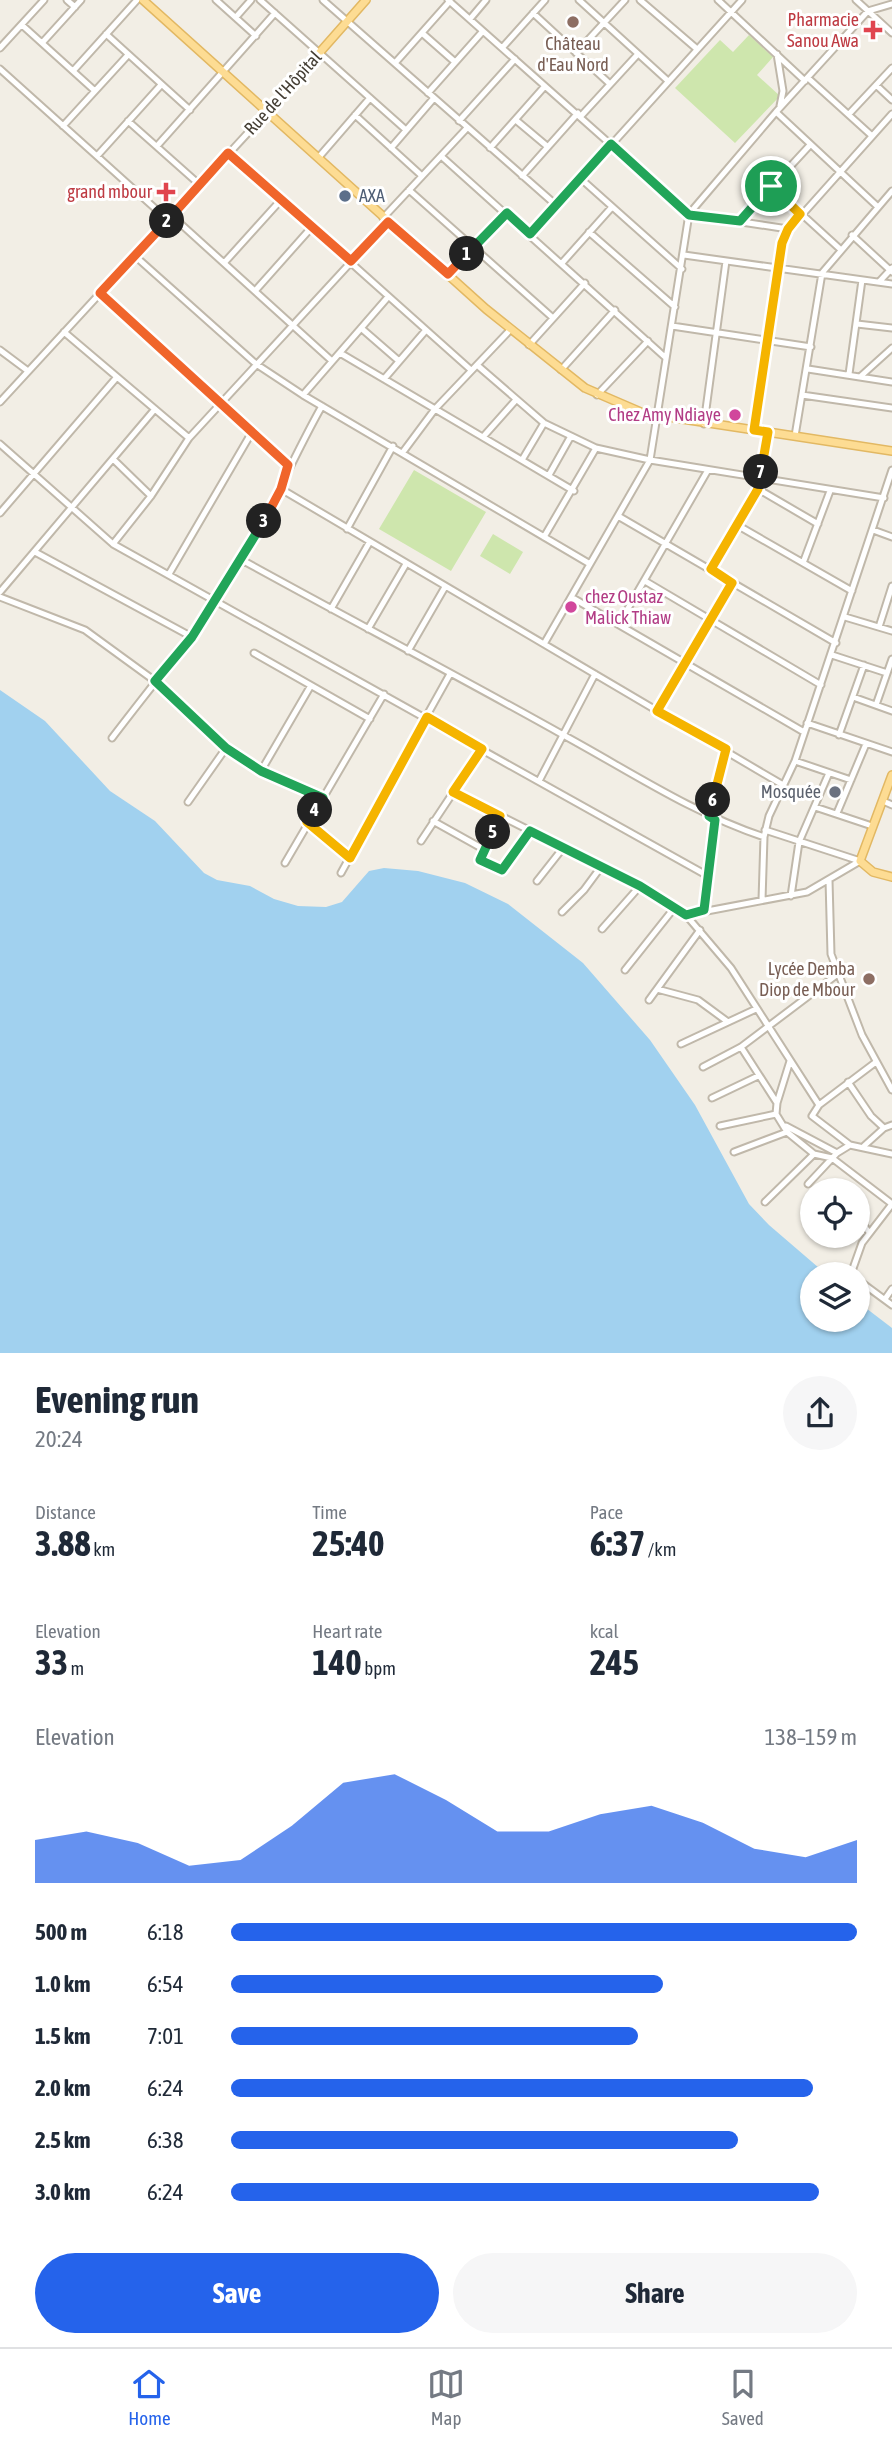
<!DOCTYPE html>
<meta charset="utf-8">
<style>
:root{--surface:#fff;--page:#f6f6f7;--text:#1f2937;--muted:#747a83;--line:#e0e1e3;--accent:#2563eb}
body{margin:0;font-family:"Asap Condensed",sans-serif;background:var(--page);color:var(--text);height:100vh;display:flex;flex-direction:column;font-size:26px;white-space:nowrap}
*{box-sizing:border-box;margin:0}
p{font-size:23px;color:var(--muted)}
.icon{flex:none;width:38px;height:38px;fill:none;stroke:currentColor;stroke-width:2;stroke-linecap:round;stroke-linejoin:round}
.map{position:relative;height:1353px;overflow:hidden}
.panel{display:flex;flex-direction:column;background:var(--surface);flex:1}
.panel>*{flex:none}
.tools{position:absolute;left:800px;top:1178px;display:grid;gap:14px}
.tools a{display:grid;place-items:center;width:70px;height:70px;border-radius:50%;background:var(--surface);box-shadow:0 2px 5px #0004;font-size:35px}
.pin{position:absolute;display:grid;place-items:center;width:60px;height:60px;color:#fff;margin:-30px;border:4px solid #fff;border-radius:50%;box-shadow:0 2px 7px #0007}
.km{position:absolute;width:35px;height:35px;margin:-18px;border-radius:50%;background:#222;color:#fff;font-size:19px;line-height:35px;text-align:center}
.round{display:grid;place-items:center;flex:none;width:74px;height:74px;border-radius:37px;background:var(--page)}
.overview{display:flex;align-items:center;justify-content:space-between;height:119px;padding:0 35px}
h1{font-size:38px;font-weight:700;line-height:52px}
.stats{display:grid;grid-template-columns:repeat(3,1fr);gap:10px;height:119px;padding:7px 35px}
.stats div{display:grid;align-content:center}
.stats b{font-size:35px;font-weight:700}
.stats small{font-size:19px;font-weight:400}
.stats p{font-size:19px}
.chart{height:196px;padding:14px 35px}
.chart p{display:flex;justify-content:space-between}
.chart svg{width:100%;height:126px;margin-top:7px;fill:var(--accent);opacity:.7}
.button{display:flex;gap:14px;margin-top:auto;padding:14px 35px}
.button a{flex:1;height:80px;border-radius:42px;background:var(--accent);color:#fff;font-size:28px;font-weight:700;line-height:80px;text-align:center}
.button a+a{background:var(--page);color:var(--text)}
ul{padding:0 35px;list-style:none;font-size:23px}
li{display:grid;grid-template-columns:112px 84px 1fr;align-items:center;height:52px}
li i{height:18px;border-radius:9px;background:var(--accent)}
.tab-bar{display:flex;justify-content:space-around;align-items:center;height:98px;border-top:2px solid var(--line);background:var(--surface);font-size:19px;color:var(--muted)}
.tab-bar a{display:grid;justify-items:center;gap:4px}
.tab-bar .on{color:var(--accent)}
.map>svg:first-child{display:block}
.green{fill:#cee6ad}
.water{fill:#a1d1ef}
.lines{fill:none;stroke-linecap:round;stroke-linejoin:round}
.minor-casing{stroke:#c0b8aa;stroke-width:9}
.major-casing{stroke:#e2b863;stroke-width:10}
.minor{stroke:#fff;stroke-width:5}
.major{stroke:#fddc93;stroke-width:7}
.split-1-casing{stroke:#fff;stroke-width:14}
.split-2-casing{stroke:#fff;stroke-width:14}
.split-3-casing{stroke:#fff;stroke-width:14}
.split-4-casing{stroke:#fff;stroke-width:14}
.split-5-casing{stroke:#fff;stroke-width:14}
.split-6-casing{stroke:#fff;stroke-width:14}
.split-7-casing{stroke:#fff;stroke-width:14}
.split-8-casing{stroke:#fff;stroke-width:14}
.split-1{stroke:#22a559;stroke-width:9}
.split-2{stroke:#f0652b;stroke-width:9}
.split-3{stroke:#f0652b;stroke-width:9}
.split-4{stroke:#22a559;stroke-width:9}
.split-5{stroke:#f5b400;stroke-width:9}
.split-6{stroke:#22a559;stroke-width:9}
.split-7{stroke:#f5b400;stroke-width:9}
.split-8{stroke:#f5b400;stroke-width:9}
.education-dot{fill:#8d6e63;stroke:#fff;stroke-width:2.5}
.health-dot{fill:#e0444e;stroke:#fff;stroke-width:2.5}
.service-dot{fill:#5c6f8a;stroke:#fff;stroke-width:2.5}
.hotel-dot{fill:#d1479c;stroke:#fff;stroke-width:2.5}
.worship-dot{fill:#6b7280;stroke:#fff;stroke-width:2.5}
.labels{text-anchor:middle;stroke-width:6;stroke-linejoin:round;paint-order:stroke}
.health-label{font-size:18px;fill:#be3a42;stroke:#fff;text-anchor:end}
.education-label{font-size:18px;fill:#785e54;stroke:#fff}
.street-label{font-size:18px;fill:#443e34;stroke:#fff}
.service-label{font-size:18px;fill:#4e5e75;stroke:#fff;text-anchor:start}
.hotel-label{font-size:18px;fill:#b23c85;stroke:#fff;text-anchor:end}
.worship-label{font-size:18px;fill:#5b616d;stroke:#fff;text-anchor:end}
</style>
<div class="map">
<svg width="892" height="1353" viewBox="0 0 892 1353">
<rect width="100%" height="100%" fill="#f2eee5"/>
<!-- green -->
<path class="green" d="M749,35L773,57L757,75L780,96L735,143L675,88L720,40L733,52Z
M414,470L486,512L451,571L379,529Z
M493,534L523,552L510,574L480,556Z"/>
<!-- water -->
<path class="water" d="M0,690L45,721L110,791L155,821L204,873L217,880L250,886L274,899L298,906L326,907L342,902L369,871L384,868L418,871L465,883L508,904L583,963L650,1040L695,1105L749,1204L769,1225L826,1274H812V1320H858V1302L892,1328V1353H0Z"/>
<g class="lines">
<!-- minor casing -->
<g class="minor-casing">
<path id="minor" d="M67,0L75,7
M216,0L256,36
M260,0L406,130
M323,0L556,205
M448,0L689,214L788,229
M579,0L668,81
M640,0L697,49
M718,0L805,81
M856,0L892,33
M533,13L610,84
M236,17L251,0
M470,19L486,0
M22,25L95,91
M422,33L455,62
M106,34L190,110
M42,43L81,0
M0,48L44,0
M502,48L545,0
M576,53L625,0
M777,54L783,91L780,106
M395,63L450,1
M0,69L168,220
M73,71L137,0
M808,78L871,135
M876,85L892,100
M428,93L483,31
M776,112L878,207
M849,114L892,68
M355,115L422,176
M581,116L638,54
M128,121L200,185
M459,121L515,59
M517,121L548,147
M63,126L128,55
M157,146L275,13
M391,148L434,98
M490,148L545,86
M228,153L471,370
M97,156L161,85
M441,156L666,358
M319,157L370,98
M522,176L578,113
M580,178L682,269
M771,186L840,249
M409,190L553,318
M172,216L332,361
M383,218L467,128
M740,221L810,145
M589,232L675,307
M530,235L742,0
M852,235L892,272
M684,255L892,284
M135,256L256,364L303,395L590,564
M224,263L280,201
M562,263L612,207
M448,274L507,213
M879,282L892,268
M255,291L311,228
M100,293L288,465
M857,324L892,328
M672,326L811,347
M361,328L399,361
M64,332L189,438
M529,345L585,283
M0,350L28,371
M340,353L574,491
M477,365L544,423L596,448L650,460L884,498
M808,369L892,382
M561,370L615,310
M849,374L862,280
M861,376L892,348
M384,379L426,330
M303,395L388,297
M597,395L648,341
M802,395L892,408
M0,402L268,111
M704,424L726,261
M754,430L784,235L892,114
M795,436L822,273L892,191
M483,437L515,401
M0,444L113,544L708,876
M403,452L435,409L510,330
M113,459L151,496
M522,460L544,423
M549,475L571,436
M281,489L783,785
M758,489L818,524
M0,513L117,377
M618,516L836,643
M737,525L852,591
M347,529L393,446
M873,530L892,537
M544,537L596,448
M113,544L151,496L189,438L388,222
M35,552L192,637
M242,560C349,619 458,676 565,736C631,772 692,813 764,837
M803,563L830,491
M711,569L758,489L768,432
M169,574L252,432
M645,581L821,685
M0,592L155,409
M0,597L85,630L155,681L226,748L261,771L323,798
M571,597L804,732
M331,609L369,543
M845,617L892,631
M619,624L708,470
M879,627L892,586
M368,629L406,564
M544,644L650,460L689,214L776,112L868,11L892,4
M408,651L445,587
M254,653L370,719
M832,655L887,673
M853,697L892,711
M876,705L892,659
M657,711L732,583
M426,717L450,674
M807,723L892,752
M839,735L864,665
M112,738C156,680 203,625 241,562C271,511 293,457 322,406
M795,761L851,780
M261,771L310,687
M539,781L595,674
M453,792L640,886L686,915L731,968L819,1105
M883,801L892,805
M188,802L226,748
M815,807L872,826
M837,813L866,744
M500,816L480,857L482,861L504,870L530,831
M709,816L726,749
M433,821L485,850
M307,822L350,858
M765,830L860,861
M421,841L482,749
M285,863L384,694
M341,873L427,717
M829,880L831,954L862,1035L892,1090
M537,881L563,848
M791,896L799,842L829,773
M762,900L764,837L769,816L795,761L892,470
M704,910L715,820
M562,912L584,890L601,867
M686,915L807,892L860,861
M602,929L640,886
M625,970L675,907
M657,989L698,1000L728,1022
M649,1000L700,930
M681,1044L756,1009
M741,1047L777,1103L776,1114L787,1132L814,1154L832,1158L892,1204
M703,1067L741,1047L839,973
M848,1082L871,1116L884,1128L892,1125
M712,1098L758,1076
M777,1103L790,1061
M720,1126L776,1114
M786,1126L837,1153
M850,1145L812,1116L819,1105L876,1062
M864,1146L884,1128
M734,1152L787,1132
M808,1184L837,1153L850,1145L892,1154
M765,1202L814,1154
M858,1219L869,1232
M851,1274L862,1243L892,1204
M858,1280L892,1305
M885,1299L892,1289"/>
</g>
<!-- major casing -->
<g class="major-casing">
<path id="major" d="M143,0L486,309L585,388L643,413L892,451
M268,111L366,0
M892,775L860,861L873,872L892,877"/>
</g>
<!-- minor -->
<use href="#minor" class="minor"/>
<!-- major -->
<use href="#major" class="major"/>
</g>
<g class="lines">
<!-- split-1 casing -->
<g class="split-1-casing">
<path id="split-1" d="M467,254L507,213L530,234L611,144L689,215L740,221L771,186"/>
</g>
<!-- split-2 casing -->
<g class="split-2-casing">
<path id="split-2" d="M167,221L228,153L351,261L388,222L448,274L467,254"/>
</g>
<!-- split-3 casing -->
<g class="split-3-casing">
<path id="split-3" d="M167,221L100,293L288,465L281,489L264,521"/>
</g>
<!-- split-4 casing -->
<g class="split-4-casing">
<path id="split-4" d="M264,521L192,637L155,681L226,748L261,771L323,798L315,810"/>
</g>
<!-- split-5 casing -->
<g class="split-5-casing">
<path id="split-5" d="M315,810L307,822L350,858L427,717L482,749L453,792L500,816L493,832"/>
</g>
<!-- split-6 casing -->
<g class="split-6-casing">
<path id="split-6" d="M493,832L480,860L502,870L530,831L640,886L686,915L704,910L715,820L709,816L713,800"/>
</g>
<!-- split-7 casing -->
<g class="split-7-casing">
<path id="split-7" d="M713,800L726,749L657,711L732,583L711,569L758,489L761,472"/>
</g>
<!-- split-8 casing -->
<g class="split-8-casing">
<path id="split-8" d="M761,472L768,432L754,430L782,243L788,229L800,214L771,186"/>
</g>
<!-- split-1 -->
<use href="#split-1" class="split-1"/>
<!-- split-2 -->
<use href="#split-2" class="split-2"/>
<!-- split-3 -->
<use href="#split-3" class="split-3"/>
<!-- split-4 -->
<use href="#split-4" class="split-4"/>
<!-- split-5 -->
<use href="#split-5" class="split-5"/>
<!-- split-6 -->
<use href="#split-6" class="split-6"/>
<!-- split-7 -->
<use href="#split-7" class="split-7"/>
<!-- split-8 -->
<use href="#split-8" class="split-8"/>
</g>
<!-- markers -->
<g class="education-dot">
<circle cx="573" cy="22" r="7"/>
<circle cx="869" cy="979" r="7"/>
</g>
<g class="health-dot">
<path d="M869.5 19.5h7v7h7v7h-7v7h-7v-7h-7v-7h7z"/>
<path d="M162.5 181.5h7v7h7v7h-7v7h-7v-7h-7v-7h7z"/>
</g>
<circle class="service-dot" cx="345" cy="196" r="7"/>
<g class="hotel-dot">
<circle cx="735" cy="415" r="7"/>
<circle cx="571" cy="607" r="7"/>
</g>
<circle class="worship-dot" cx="835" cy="792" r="7"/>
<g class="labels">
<!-- health labels -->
<g class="health-label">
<text x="859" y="26">Pharmacie<tspan x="859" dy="21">Sanou Awa</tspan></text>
<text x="152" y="198">grand mbour</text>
</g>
<!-- education labels -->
<g class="education-label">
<text x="573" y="50">Château<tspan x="573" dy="21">d'Eau Nord</tspan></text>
<text x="855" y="975" text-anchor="end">Lycée Demba<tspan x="855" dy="21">Diop de Mbour</tspan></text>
</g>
<!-- street labels -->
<g class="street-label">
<text transform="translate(283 93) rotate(-48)" y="6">Rue de l'Hôpital</text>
</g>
<!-- service labels -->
<g class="service-label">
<text x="359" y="202">AXA</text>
</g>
<!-- hotel labels -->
<g class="hotel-label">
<text x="721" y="421">Chez Amy Ndiaye</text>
<text x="585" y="603" text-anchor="start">chez Oustaz<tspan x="585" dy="21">Malick Thiaw</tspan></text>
</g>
<!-- worship labels -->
<g class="worship-label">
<text x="821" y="798">Mosquée</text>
</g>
</g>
</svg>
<div class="tools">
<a><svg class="icon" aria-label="locate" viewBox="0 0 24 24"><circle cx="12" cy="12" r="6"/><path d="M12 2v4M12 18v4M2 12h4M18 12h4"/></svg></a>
<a><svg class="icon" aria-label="layers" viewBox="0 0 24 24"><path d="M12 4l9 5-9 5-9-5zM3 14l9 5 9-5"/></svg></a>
</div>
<div class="pin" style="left:771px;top:186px;background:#1e9e55"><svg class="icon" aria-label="arrive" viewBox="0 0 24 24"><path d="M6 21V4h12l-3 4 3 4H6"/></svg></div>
<b class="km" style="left:467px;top:254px">1</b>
<b class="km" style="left:167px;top:221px">2</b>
<b class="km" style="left:264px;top:521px">3</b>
<b class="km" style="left:315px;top:810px">4</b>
<b class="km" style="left:493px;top:832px">5</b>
<b class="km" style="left:713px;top:800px">6</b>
<b class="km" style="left:761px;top:472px">7</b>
</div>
<section class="panel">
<div class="overview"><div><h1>Evening run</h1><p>20:24</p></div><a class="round"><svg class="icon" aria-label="share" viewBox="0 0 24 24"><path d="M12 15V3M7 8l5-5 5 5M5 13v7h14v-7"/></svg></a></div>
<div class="stats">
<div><p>Distance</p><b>3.88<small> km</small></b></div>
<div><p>Time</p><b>25:40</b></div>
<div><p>Pace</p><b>6:37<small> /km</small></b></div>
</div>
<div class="stats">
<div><p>Elevation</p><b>33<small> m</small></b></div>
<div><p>Heart rate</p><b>140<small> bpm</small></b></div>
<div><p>kcal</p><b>245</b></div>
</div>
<div class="chart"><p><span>Elevation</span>138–159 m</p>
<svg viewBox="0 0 160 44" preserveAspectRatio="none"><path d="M0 44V29L10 26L20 30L30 38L40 36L50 24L60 9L70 6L80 15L90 26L100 26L110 20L120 17L130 23L140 32L150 35L160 29V44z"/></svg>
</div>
<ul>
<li><b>500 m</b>6:18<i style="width:100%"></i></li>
<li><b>1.0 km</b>6:54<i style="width:69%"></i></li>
<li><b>1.5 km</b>7:01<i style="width:65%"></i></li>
<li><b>2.0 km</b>6:24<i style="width:93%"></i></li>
<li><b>2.5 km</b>6:38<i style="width:81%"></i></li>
<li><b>3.0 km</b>6:24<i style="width:94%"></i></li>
</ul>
<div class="button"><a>Save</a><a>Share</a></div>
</section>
<nav class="tab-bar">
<a class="on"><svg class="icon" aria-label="home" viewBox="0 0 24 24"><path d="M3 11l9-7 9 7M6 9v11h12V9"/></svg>Home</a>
<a><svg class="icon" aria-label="map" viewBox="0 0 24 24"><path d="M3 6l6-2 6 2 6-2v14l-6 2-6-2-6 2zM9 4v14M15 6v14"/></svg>Map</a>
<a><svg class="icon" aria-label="saved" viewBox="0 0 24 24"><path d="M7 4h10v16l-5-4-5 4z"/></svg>Saved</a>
</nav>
